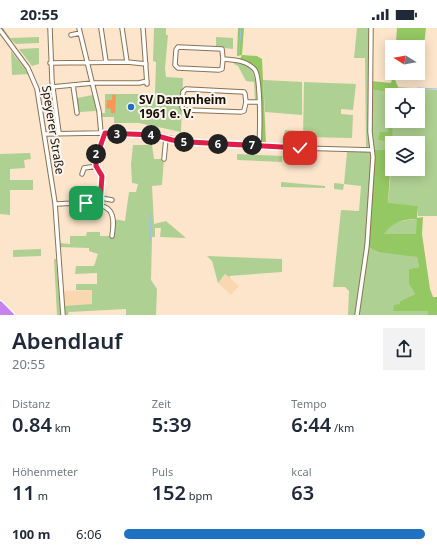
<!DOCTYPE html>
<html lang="de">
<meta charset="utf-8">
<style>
:root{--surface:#fff;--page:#f2f2f3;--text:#1f2937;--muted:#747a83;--accent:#1f72c1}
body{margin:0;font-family:"Noto Sans",sans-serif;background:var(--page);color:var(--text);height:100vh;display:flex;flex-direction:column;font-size:15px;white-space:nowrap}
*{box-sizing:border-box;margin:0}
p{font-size:13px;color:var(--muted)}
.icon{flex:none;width:22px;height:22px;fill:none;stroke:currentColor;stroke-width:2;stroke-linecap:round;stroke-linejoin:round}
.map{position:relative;height:287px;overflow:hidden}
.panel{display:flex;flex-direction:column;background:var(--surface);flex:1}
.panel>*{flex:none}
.needle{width:26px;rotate:281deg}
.buttons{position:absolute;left:385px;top:12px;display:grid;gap:8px}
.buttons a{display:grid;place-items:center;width:40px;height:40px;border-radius:0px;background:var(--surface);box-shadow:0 2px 10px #0003;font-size:20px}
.pin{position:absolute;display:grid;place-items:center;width:34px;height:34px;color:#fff;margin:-17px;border-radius:8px;box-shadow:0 2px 6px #0006}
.km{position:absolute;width:20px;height:20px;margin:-10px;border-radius:50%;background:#222;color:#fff;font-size:11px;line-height:20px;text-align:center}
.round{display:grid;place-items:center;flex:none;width:42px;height:42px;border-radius:0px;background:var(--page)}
.head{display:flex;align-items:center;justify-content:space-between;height:68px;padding:0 12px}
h1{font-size:22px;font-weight:600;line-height:30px}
.figures{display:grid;grid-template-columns:repeat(3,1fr);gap:6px;height:68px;padding:4px 12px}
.figures div{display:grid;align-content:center}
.figures b{font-size:20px;font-weight:600}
.figures small{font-size:11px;font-weight:400}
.figures p{font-size:11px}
ul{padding:0 12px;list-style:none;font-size:13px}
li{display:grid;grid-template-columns:64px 48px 1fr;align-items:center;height:30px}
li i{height:10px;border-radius:5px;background:var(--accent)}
.status{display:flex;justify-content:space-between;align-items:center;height:28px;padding:0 20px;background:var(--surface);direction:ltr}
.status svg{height:11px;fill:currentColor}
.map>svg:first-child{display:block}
.built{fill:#f9d8b1}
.green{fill:#aed092}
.forest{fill:#94c863;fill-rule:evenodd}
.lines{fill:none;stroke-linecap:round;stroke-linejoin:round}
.stream{stroke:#96c3f5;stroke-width:1}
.building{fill:#f99657}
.minor-casing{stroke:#8b7253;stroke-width:5.5}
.highway-casing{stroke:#fff;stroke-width:8}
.minor{stroke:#fff;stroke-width:3.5}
.highway{stroke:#c683ef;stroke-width:5.5}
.route-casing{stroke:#fff;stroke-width:8}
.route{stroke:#e11d48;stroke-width:5}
.poi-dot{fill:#1f72c1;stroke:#fbf5ef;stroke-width:1.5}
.labels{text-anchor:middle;stroke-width:4;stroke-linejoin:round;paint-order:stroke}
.poi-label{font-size:12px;font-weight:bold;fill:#160d03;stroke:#fbf5ef;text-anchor:start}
.street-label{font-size:12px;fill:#160d03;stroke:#fbf5ef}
</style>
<div class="status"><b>20:55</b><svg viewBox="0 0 49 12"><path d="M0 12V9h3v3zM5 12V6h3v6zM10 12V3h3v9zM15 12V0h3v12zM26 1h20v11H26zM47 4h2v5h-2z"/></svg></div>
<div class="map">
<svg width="437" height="287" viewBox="0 0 437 287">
<rect width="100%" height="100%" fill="#fce5cb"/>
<!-- built -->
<path class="built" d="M225,246L239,258L231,267L218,255Z
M92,262V276L63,278L61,263Z"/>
<!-- green -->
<path class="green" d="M0,0H3L10,10L39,9V15L16,16L10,11L9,12Z
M154,0H166V7H168L165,40L166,49L183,50L181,104L139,95H114V89H102L101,85H105V66H155L156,34L153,33Z
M357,0H369V121H366L365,30H354Z
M216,9L233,10V21L216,19Z
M39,20V36L32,38L19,21Z
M11,23L29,46L12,47Z
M234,33C258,39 256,51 257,73H255L254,54L246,53L238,38L234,36Z
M263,52L302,54V87L265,84Z
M304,54L356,56L353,82L341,81V86L353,87L352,110L303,109Z
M398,59L437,62V188H418V178L388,176L392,130V141H418V115L391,113L393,94L388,105L378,112L388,114L387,122H373L367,218L417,229L419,239L409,241V256L415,266L400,273V276L393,282L428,283V287H348L349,263L345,259H333L341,182L359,183L361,158L344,156L343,162L334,161V155L344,156L347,124L372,122L370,61L392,65L390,84H392V93H418V67H396Z
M93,67L96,83L79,84L77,70Z
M285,102L302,103V120L282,119Z
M133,117H152L154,131H164L162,157L152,158L154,196L166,193L186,210L160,209L161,200H155V209H152L151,252L157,261L156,287H126V281L69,284L68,287H64L63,278L92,276V262H76V256H97V245L75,246L76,238H94L98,226L89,223V220L59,219V215L70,216V208H86L87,204H100V208H112L113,191L125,193L129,164H136L138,156L132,155L131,136Z
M30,125L31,131L24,132L25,140L10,141V152H33V162H10V187L0,186V126Z
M237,126L282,128V134L237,132Z
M281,154L325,158V160L281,159Z
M417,191V206H384C394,192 401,193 417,191Z
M41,221V228L13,229V222Z
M207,228L282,231V244L229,248L231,251L225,246L218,255L212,233Z
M54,231H56L61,287H57Z"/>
<!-- forest -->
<path class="forest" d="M238,0H244L242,27L257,28L262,31L266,116L261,115L259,48L254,38L240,31L242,27L237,28Z
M397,0H426L424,18L396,13Z
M393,47L398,59L396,67H392V84L390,85L391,65L370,61L371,53L391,55Z
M389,93H393L392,113L405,115H392L388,175L418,178L417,190L423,189L422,206L430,261L433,269H437V287H428V283H393L394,277L400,276V273L415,266L409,256V241L419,239L417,229L379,224L367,218L372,122H387V114L378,112L380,104H388ZM417,191L416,206H384C393,194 403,191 417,191Z"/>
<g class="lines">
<!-- stream -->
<path class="stream" d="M239,26L241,0
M418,60L437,61
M150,213L151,185"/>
</g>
<!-- building -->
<path class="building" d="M112,67H116L115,85H111V81L106,80L107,72H112Z"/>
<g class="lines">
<!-- minor casing -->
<g class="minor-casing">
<path id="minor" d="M50,0L52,53L59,105
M79,0L99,83L101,105
M101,0L106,34
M122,0L127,34
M143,0L147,56
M0,2L28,40L37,61L55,175L63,287
M71,7L80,5
M223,31L222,21L178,19L176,22L175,37L178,40L219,42L222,41L223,31C234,32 247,32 255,42C261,51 260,104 259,117
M50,35L127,34L146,36
M73,57L77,85
M52,59L93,55H139L147,53
M246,74L245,66L244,64L186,61L183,64L182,79L183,81L186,82L241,84L244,83L246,74H259
M44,106L99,105L154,107L189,114L300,120L372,122
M164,131L166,110
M82,146L84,140L97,138
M101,170L112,172
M55,176C69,176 100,171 110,183C115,190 113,201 112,208
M100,177L102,148L97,138L96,130L105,105
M357,287L367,218L373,129L370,104L371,0"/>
</g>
<!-- highway casing -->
<g class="highway-casing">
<path id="highway" d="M0,276L11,287
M0,283L5,287"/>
</g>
<!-- minor -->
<use href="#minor" class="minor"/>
<!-- highway -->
<use href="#highway" class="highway"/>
</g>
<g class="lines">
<!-- route casing -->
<g class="route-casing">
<path id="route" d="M86,175L100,177V175L102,148L96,138V130L105,105L154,107L172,112L189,114L300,120"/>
</g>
<!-- route -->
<use href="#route" class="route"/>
</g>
<!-- markers -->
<circle class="poi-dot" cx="131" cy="79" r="4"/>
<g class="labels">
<!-- poi labels -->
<g class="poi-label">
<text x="139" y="76">SV Dammheim<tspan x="139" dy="14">1961 e. V.</tspan></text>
</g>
<!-- street labels -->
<g class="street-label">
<text transform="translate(53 102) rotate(81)" y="4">Speyerer Straße</text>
</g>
</g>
</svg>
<div class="buttons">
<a><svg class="needle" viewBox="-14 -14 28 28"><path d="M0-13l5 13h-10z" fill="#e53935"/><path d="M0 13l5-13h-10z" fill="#747a83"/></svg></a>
<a><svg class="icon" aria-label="locate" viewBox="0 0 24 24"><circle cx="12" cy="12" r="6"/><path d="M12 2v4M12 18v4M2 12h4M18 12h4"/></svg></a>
<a><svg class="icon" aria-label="layers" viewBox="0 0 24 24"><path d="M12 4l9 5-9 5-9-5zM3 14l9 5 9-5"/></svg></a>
</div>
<div class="pin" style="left:86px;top:175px;background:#1e9e55"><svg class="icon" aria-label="arrive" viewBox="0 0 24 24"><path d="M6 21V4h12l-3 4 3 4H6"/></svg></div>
<div class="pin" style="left:300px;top:120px;background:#d93025"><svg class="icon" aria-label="check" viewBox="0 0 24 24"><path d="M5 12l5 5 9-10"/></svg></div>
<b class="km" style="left:96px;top:126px">2</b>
<b class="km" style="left:117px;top:106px">3</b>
<b class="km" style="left:151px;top:107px">4</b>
<b class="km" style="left:184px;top:114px">5</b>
<b class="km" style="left:218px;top:116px">6</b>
<b class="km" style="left:252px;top:117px">7</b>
</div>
<section class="panel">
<div class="head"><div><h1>Abendlauf</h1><p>20:55</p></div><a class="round"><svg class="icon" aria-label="share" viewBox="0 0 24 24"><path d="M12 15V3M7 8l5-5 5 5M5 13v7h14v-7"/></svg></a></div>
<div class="figures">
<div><p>Distanz</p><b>0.84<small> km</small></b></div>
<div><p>Zeit</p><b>5:39</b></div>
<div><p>Tempo</p><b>6:44<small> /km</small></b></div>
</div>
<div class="figures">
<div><p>Höhenmeter</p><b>11<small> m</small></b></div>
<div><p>Puls</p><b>152<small> bpm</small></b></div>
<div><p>kcal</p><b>63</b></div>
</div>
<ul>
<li><b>100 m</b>6:06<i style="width:100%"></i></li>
</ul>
</section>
